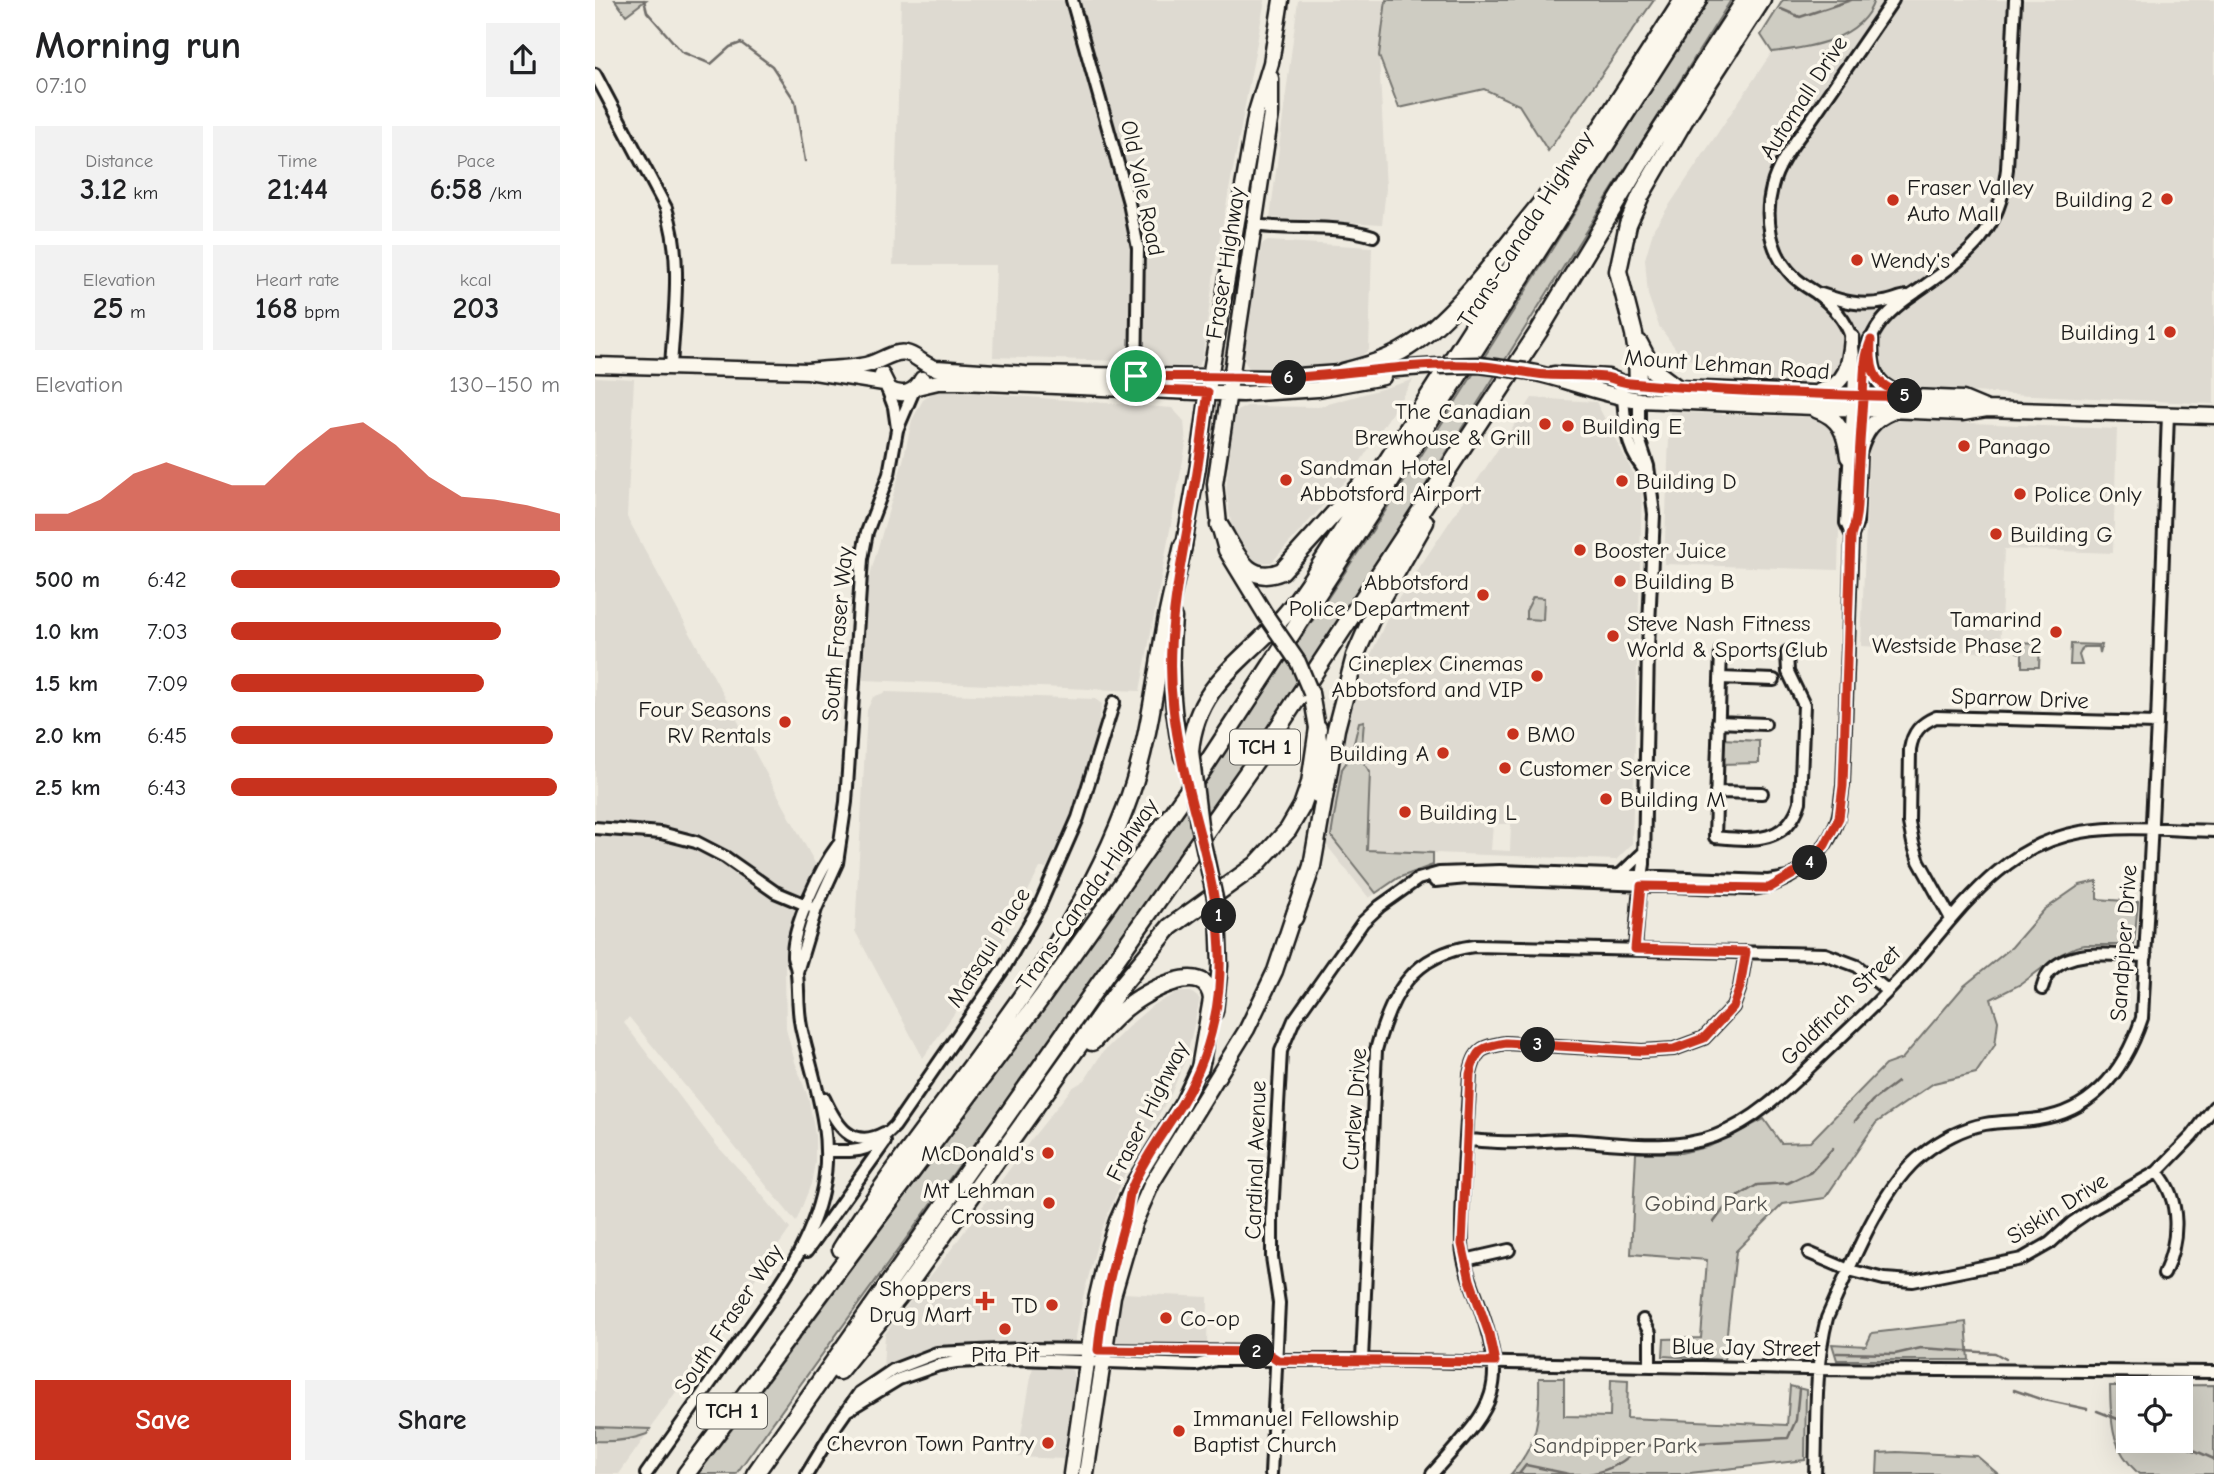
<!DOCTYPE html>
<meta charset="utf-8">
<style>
:root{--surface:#fff;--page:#f2f2f2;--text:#202124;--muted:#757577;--accent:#c8321e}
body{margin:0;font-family:"Comic Neue",sans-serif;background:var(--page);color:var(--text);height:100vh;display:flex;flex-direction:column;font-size:26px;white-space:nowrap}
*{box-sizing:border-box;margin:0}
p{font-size:23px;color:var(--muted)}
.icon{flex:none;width:38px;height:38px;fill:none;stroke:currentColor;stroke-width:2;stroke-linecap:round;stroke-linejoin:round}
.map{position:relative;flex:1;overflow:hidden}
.drawer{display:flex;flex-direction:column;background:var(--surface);width:595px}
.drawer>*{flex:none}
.buttons{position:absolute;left:1521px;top:1376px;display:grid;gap:14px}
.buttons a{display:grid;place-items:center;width:77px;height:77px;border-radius:0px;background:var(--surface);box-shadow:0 7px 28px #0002;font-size:35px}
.pin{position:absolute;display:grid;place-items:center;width:60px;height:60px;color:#fff;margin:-30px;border:4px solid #fff;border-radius:50%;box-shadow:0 2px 7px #0007}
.km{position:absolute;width:35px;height:35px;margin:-18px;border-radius:50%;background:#222;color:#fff;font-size:19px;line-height:35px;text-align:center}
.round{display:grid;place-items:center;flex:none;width:74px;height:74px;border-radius:0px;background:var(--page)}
.headline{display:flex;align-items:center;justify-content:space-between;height:119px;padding:0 35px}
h1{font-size:38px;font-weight:800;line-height:52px}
.stats{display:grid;grid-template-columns:repeat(3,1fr);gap:10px;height:119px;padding:7px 35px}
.stats div{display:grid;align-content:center;border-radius:0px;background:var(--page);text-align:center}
.stats b{font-size:30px;font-weight:800}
.stats small{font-size:19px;font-weight:400}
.stats p{font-size:19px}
.chart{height:196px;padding:14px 35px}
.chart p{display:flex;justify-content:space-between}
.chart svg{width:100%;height:126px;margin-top:7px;fill:var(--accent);opacity:.7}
.primary-button{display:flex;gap:14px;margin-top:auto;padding:14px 35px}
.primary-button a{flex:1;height:80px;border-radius:0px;background:var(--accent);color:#fff;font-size:28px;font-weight:800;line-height:80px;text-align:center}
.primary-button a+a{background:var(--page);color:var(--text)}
ul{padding:0 35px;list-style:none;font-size:23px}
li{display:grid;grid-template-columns:112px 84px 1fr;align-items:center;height:52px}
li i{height:18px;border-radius:9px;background:var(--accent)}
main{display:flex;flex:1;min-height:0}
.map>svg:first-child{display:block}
.built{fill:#dedad1;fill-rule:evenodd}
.green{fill:#ceccc2;stroke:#75746f;stroke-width:2;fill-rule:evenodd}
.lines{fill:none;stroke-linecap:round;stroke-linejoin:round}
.stream{stroke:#6f6d69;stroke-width:2.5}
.minor-casing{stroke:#1c1c1c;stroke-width:16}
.major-casing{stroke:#1c1c1c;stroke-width:19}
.highway-casing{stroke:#1c1c1c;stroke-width:21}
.minor{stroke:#fbf7ec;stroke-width:10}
.major{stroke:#fbf7ec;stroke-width:14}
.highway{stroke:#fbf7ec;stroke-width:16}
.major-bridge-casing{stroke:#1c1c1c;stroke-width:19;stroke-linecap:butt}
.highway-bridge-casing{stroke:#1c1c1c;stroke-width:21;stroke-linecap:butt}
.major-bridge{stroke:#fbf7ec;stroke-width:14}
.highway-bridge{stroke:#fbf7ec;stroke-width:16}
.route-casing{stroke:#fff;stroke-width:14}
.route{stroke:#c8321e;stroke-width:9}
.poi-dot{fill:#c8321e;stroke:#fbf7ec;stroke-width:2.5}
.labels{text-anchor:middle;stroke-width:7;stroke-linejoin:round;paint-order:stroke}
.shield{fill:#fbf7ec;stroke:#5f5e5a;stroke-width:2}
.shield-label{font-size:21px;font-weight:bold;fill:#1c1c1c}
.street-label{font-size:23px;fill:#1c1c1c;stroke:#fbf7ec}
.poi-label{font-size:23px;fill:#1c1c1c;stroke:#fbf7ec;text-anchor:start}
.park-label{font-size:23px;fill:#51514e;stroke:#fbf7ec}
</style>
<main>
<section class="drawer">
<div class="headline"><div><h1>Morning run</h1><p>07:10</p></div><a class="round"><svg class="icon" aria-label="share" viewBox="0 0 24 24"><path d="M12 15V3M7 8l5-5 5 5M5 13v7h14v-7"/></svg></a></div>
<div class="stats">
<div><p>Distance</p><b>3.12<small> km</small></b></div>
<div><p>Time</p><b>21:44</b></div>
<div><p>Pace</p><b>6:58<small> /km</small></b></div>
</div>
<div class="stats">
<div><p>Elevation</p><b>25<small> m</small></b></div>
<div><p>Heart rate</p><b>168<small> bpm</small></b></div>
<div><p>kcal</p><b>203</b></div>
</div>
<div class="chart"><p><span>Elevation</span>130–150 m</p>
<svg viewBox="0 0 160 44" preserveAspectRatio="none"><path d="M0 44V38L10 38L20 33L30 24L40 20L50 24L60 28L70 28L80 17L90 8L100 6L110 14L120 25L130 32L140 33L150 35L160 38V44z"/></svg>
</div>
<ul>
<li><b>500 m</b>6:42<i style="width:100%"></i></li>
<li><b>1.0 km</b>7:03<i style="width:82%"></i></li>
<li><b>1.5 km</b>7:09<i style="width:77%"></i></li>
<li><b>2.0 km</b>6:45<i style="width:98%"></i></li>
<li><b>2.5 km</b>6:43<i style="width:99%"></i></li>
</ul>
<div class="primary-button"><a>Save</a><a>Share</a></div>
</section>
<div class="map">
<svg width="1619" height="1474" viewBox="0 0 1619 1474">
<rect width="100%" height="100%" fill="#eeeadf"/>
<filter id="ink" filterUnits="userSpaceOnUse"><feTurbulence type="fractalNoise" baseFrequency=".0143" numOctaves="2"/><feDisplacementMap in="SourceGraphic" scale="14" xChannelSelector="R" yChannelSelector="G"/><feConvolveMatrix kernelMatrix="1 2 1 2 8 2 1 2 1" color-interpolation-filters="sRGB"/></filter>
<g filter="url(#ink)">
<!-- built -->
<path class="built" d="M306,0H670L621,259L607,360L603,366L597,368L558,366L554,362L398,357L401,265H298Z
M703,0H791L784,56L791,189L787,224L675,218Z
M1279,0H1619V404L1178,382L1127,375L1113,371L1083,352L1064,326L1053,295L1050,259L1059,228L1177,52L1209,49L1277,6Z
M673,241L777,247L774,350L755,364L655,370L646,356L667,244Z
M0,377L39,379L32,517L221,865L200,914L190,965L191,1029L200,1062L214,1100L220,1135V1163L216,1184L201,1222L34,1017L29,1023L123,1147L158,1184L195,1229L55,1429L0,1427Z
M818,380L760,470L677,562L661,563L653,556L636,524L631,488L639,416L644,410L652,406L723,407Z
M342,390L577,408L589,421L591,444L545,691L268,680L273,582L308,461L317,420L328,400Z
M937,398L1001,402L1047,490L1037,844L1021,860L839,853L838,865L803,878L774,898L729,842L757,697L796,610ZM898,824H916L915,851L896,850Z
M1075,412L1212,417L1226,420L1238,429L1244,436L1246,457L1243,570L1069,564Z
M1306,420L1522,429L1518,553L1409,549L1405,653L1266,646L1274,452L1278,437L1284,430L1295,423Z
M291,692L500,699L507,704L502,732L473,826L451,868H445L401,953L390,961L387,974L328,1058L260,931L272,710L278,697Z
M584,992H596L605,999L592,1055L577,1092L530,1173L505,1233L488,1297L480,1343H387L355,1345L316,1354L288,1369L290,1334L358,1247L435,1141L477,1088L490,1080L507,1053L536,1024L558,1005Z
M527,1293L613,1297L612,1348L528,1346L523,1343L519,1336Z
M438,1366L469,1367L477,1370L480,1380L470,1459L422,1457Z
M52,1434L24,1474H0V1441L41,1438Z"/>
<!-- green -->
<path class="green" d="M20,0H51L31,15Z
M791,0H1059L953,151L924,105L889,89L804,108L784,56Z
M1112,0H1136C999,217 865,435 725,650C540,931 337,1200 141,1474H103C326,1177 547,879 752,569C876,382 993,191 1112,0Z
M1188,0H1279C1267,40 1213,48 1177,52L1166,35Z
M938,597L949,598L948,620L931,619V611Z
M1422,643L1445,644L1444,667H1427V653L1422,652Z
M1476,644L1507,645L1505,653L1504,647H1488L1484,655L1487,665H1475Z
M769,721L766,759L775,772L772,850L838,853V865L803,878L781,893L736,836L747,769L756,756L764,722Z
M1127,739L1164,741V763L1126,764Z
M1502,881V899L1543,902L1539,945H1490L1481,947L1466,954L1426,984L1396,999L1403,1021L1400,1045L1381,1073L1339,1083L1281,1123L1230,1198L1188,1204L1141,1251L1129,1360L1068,1356L1069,1339L1106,1338L1112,1260L1036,1254L1041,1153H1086L1115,1146L1169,1119L1186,1143L1215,1142L1290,1065L1307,1059L1369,986L1417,947L1449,910L1485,885Z
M1371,1322L1374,1360H1242L1237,1344L1271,1346L1277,1333Z
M944,1378H969V1416L1015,1417L1016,1379L1033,1380L1032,1418L1192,1425L1195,1386L1211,1390L1210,1460L1086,1474H916C943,1445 945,1416 944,1378Z
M1619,1385V1474H1544C1515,1447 1516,1423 1515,1386ZM1533,1388H1586V1440H1533Z
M0,1427L55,1429L52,1434C36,1440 17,1442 0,1441Z
M1302,1452L1382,1456L1403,1474H1282L1283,1453Z"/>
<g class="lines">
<!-- stream -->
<path class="stream" d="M49,0L52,12L87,52L116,64L135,47L146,43L177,66L200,101L210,161
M1186,9L1205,17L1256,0
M1260,1121L1277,1101L1302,1082
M1119,1222L1134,1202L1162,1185L1193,1183L1216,1172L1238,1148
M1242,1353L1300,1354L1326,1348L1400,1353L1411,1359
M1419,1390L1445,1399L1492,1409
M1502,1411L1533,1423
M1576,1440L1619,1459
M924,1474L931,1465L974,1474
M994,1474C1016,1470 1030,1462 1045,1446L1193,1438L1201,1420L1204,1389"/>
<!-- minor casing -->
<g class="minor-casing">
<path id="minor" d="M477,0L534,203L543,248L541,380
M0,74L71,208C88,259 79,314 76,367
M659,225C698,231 741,224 778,236
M1226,294C1247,301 1266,307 1289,302C1297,301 1304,297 1312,296
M291,386L299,407L302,428
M1258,395C1261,347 1262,323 1220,292C1212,287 1205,283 1198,276C1175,253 1169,218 1177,187C1183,161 1205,136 1220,114C1246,76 1272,38 1298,0
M1268,395C1269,373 1268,352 1279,333C1288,316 1306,302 1321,292C1373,255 1404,236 1412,169L1420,0
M1028,398C1031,431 1031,451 1055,477
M1257,536L1251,523L1257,409
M1126,650L1120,837C1156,840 1192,845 1205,802L1209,705L1193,672L1192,652
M1125,678L1179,680
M1123,722L1170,724
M1121,792L1167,793
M0,828L66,833L101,842L130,857L180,892L216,907
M1025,875L1050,851
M840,881L872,878L1155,889C1194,886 1231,857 1243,818C1246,808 1246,796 1248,786L1257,536L1262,523L1267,409
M1355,917L1324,861L1318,843L1314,823L1315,749C1318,732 1325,724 1341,717L1562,723
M1040,949L1044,897L1049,864L1053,648L1059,514L1053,466L1044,439V400
M202,972L221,909L242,863L251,802L267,559L272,532L294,474L302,430L319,390
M1447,989C1449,983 1451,974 1456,970C1479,947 1522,956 1551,956
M229,1098C241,1124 256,1151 289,1133
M872,1140C890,1141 907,1143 925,1142C941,1142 957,1140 973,1140C1020,1142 1075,1153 1120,1136C1162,1120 1194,1087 1225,1057C1255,1028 1285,1001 1312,971C1363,914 1404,846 1486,832C1530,825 1575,830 1619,831
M231,1151C268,1151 273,1153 300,1126L409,968L444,907L483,818L519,702
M1562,1172C1587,1200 1584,1242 1569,1274
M212,1251L290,1142
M1214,1253L1254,1270L1289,1279L1318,1281L1427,1259L1455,1243L1477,1223L1499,1208L1562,1172L1597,1136L1619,1107
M870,1260L914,1250
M1048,1320L1055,1333V1366
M767,1360L781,1050C796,994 817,954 879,946L1230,954L1262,966L1293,991
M253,1410L304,1379L344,1365L361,1362L425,1359L601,1365L621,1360H767L1210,1369L1619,1372
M51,1474C81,1432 110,1390 140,1348C176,1298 216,1249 228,1187C239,1133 219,1083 207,1031C202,1011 204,992 202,973C202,967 199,962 198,957C197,927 225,869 243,845
M212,1474L241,1426L264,1393L298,1370L342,1353L426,1349L671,1352L683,1360
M676,1474L684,1303L677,1257V1215L686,1051L699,1020L768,922L785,906L823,879L844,873L905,871L1173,881L1193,878
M837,1474C892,1411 916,1397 886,1310C879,1289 868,1266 867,1244C866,1188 872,1130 875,1074C881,1049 886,1047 911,1043L1047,1051L1079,1049L1109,1038L1138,1007L1145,987L1151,952
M1220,1474C1222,1423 1219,1368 1232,1318C1254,1270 1286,1186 1328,1154C1345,1140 1368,1128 1390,1124C1407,1121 1425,1122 1443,1119C1499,1111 1530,1069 1547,1018L1562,723L1573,414"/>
</g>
<!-- major casing -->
<g class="major-casing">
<path id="major" d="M1276,340C1275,364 1277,385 1303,393
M0,365L213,371L289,383
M213,371C232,368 258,369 274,364C286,361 300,350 311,353C322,355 329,366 341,368L430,374L674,378L843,366
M931,371C969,378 1005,395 1044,400L1368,413L1392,409L1619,416
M959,374L1013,377L1027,383L1082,388L1368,399L1392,409
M287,375L294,389C307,397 320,393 327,379
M322,387L343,382H365L648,394L723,389L788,377
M1225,391C1252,385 1255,363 1257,338
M1221,410C1245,418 1250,433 1253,457
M1264,451C1270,432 1277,420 1297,412
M587,556L603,466L615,377L661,112L676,63L686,0
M670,614L631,550L624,525L620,484L676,114V78
M579,618C574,666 576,710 587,757
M716,693L726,751L722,795
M620,1012L625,966L623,912
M476,1474L501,1300L514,1245L522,1221L540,1181L588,1102L608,1059
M491,1474L518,1296L539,1224L557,1183L652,1029L680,971L701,908"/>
</g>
<!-- highway casing -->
<g class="highway-casing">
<path id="highway" d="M1044,343L1058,370L1082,388
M748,372C771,366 793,360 813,347C864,315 912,243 952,196
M1043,384L1042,354L1039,334L1023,271L1033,224L1046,195L1093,114L1167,0
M624,525C640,550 651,587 687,571L774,475
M595,751C601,685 648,662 688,617C699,605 708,591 717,578L1088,0
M699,918L717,866L741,729L760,656L782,606L830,522
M497,1042C508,1030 519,1017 532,1007C550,992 612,957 617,999L605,1068
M246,1249C338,1102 468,973 530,809C554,747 560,682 572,617C577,593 583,569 588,545
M244,1371L307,1293L527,985L575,927L661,865L693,830L707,806L715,783L723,728
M91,1474L447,997L607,771L784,500L1103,0
M160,1474L671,746L944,331L1056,145L1150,0"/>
</g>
<!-- minor -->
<use href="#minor" class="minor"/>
<!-- major -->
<use href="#major" class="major"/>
<!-- highway -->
<use href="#highway" class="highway"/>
<!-- major-bridge casing -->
<g class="major-bridge-casing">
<path id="major-bridge" d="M843,366L884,365L931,371
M670,614L703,662L716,693
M602,816L623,912"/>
</g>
<!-- highway-bridge casing -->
<g class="highway-bridge-casing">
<path id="highway-bridge" d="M595,751L604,825"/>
</g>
<!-- major-bridge -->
<use href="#major-bridge" class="major-bridge"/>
<!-- highway-bridge -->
<use href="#highway-bridge" class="highway-bridge"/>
</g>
</g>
<g class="lines" filter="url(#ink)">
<!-- route casing -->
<g class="route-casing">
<path id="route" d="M541,376L540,389L613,392C609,417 607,441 603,466C591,546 568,626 578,707C588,803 633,889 624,988C620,1029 608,1068 587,1103C570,1131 548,1159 536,1190C533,1200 533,1211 530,1221C518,1264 507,1305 503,1350L671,1352L683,1360L900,1362L894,1334L875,1280L867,1244L875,1074C881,1049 886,1047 911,1043L1047,1051L1079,1049L1109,1038L1138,1007L1145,987L1151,952L1040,949L1046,886L1174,888L1211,867L1230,845L1244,818L1248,786L1256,536C1263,518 1262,501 1263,482C1264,454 1266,427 1268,399C1269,379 1268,359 1276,340C1274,375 1280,386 1315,397C1222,394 1128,392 1035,383C1026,383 1018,378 1010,377C990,375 971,376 952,375C925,373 900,365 873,365C811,363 750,375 689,378C671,379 653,377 636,377C604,376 572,377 541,376"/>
</g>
<!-- route -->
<use href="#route" class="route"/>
</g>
<!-- markers -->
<g class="poi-dot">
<circle cx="1572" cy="199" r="7"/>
<circle cx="1298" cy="200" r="7"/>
<circle cx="1262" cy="260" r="7"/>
<circle cx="1575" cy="332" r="7"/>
<circle cx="950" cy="424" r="7"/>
<circle cx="973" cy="426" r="7"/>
<circle cx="1369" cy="446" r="7"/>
<circle cx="691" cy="480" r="7"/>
<circle cx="1027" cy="481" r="7"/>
<circle cx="1425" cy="494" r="7"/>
<circle cx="1401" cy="534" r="7"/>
<circle cx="985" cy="550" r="7"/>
<circle cx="1025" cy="581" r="7"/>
<circle cx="888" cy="595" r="7"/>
<circle cx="1461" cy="632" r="7"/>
<circle cx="1018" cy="636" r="7"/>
<circle cx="942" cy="676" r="7"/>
<circle cx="190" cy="722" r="7"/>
<circle cx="918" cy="734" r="7"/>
<circle cx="848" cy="753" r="7"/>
<circle cx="910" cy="768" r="7"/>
<circle cx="1011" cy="799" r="7"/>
<circle cx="810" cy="812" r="7"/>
<circle cx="453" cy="1153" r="7"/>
<circle cx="454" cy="1203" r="7"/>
<path d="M386.5 1290.5h7v7h7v7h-7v7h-7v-7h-7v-7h7z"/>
<circle cx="457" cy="1305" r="7"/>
<circle cx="571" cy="1318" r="7"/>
<circle cx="410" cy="1329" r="7"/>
<circle cx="584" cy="1431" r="7"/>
<circle cx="453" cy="1443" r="7"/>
</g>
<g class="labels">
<!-- shield labels -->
<g class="shield">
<rect x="635" y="729.5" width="70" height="35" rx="5"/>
<rect x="102" y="1393.5" width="70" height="35" rx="5"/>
</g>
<g class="shield-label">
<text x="670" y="754">TCH 1</text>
<text x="137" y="1418">TCH 1</text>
</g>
<!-- street labels -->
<g class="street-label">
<text transform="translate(1208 97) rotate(-57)" y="8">Automall Drive</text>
<text transform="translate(548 188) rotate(78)" y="8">Old Yale Road</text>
<text transform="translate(930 229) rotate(-57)" y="8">Trans-Canada Highway</text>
<text transform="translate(630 263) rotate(-81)" y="8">Fraser Highway</text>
<text transform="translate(1132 364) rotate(4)" y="8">Mount Lehman Road</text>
<text transform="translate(242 634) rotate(-85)" y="8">South Fraser Way</text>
<text transform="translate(1425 698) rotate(2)" y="8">Sparrow Drive</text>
<text transform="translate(492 894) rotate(-55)" y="8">Trans-Canada Highway</text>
<text transform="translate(1528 943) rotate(-86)" y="8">Sandpiper Drive</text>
<text transform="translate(393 947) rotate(-58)" y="8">Matsqui Place</text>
<text transform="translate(1245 1005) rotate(-45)" y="8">Goldfinch Street</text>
<text transform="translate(759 1109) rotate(-86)" y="8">Curlew Drive</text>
<text transform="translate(552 1111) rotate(-63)" y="8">Fraser Highway</text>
<text transform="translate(660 1160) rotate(-88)" y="8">Cardinal Avenue</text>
<text transform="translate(1462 1208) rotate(-32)" y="8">Siskin Drive</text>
<text transform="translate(133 1319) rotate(-56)" y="8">South Fraser Way</text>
<text transform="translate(1151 1347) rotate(1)" y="8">Blue Jay Street</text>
</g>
<!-- poi labels -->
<g class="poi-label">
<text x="1312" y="195">Fraser Valley<tspan x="1312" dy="26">Auto Mall</tspan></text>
<text x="1558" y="207" text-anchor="end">Building 2</text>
<text x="1276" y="268">Wendy's</text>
<text x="1561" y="340" text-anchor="end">Building 1</text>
<text x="936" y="419" text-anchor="end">The Canadian<tspan x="936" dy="26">Brewhouse &amp; Grill</tspan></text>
<text x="987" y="434">Building E</text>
<text x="1383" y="454">Panago</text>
<text x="705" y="475">Sandman Hotel<tspan x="705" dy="26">Abbotsford Airport</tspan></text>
<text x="1041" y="489">Building D</text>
<text x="1439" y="502">Police Only</text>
<text x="1415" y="542">Building G</text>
<text x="999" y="558">Booster Juice</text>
<text x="1039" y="589">Building B</text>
<text x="874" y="590" text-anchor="end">Abbotsford<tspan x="874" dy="26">Police Department</tspan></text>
<text x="1447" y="627" text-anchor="end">Tamarind<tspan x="1447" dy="26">Westside Phase 2</tspan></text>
<text x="1032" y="631">Steve Nash Fitness<tspan x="1032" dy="26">World &amp; Sports Club</tspan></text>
<text x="928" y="671" text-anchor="end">Cineplex Cinemas<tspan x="928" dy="26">Abbotsford and VIP</tspan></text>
<text x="176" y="717" text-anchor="end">Four Seasons<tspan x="176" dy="26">RV Rentals</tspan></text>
<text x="932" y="742">BMO</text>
<text x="834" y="761" text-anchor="end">Building A</text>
<text x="924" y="776">Customer Service</text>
<text x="1025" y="807">Building M</text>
<text x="824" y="820">Building L</text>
<text x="439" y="1161" text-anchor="end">McDonald's</text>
<text x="440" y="1198" text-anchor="end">Mt Lehman<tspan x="440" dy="26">Crossing</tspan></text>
<text x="376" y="1296" text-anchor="end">Shoppers<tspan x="376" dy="26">Drug Mart</tspan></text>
<text x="443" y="1313" text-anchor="end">TD</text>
<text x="585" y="1326">Co-op</text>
<text x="410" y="1362" text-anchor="middle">Pita Pit</text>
<text x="598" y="1426">Immanuel Fellowship<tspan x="598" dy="26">Baptist Church</tspan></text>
<text x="439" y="1451" text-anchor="end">Chevron Town Pantry</text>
</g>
<!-- park labels -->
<g class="park-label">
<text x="1111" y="1211">Gobind Park</text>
<text x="1020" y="1453">Sandpipper Park</text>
</g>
</g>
</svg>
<div class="buttons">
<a><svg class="icon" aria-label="locate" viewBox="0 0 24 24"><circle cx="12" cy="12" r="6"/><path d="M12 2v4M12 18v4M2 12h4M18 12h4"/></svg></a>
</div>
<div class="pin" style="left:541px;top:376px;background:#1e9e55"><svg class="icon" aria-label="arrive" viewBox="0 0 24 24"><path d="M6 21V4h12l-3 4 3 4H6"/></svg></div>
<b class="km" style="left:624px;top:916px">1</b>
<b class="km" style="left:662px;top:1352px">2</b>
<b class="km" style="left:943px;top:1045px">3</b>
<b class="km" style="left:1215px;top:863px">4</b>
<b class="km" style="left:1310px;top:396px">5</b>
<b class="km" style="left:694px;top:378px">6</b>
</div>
</main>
